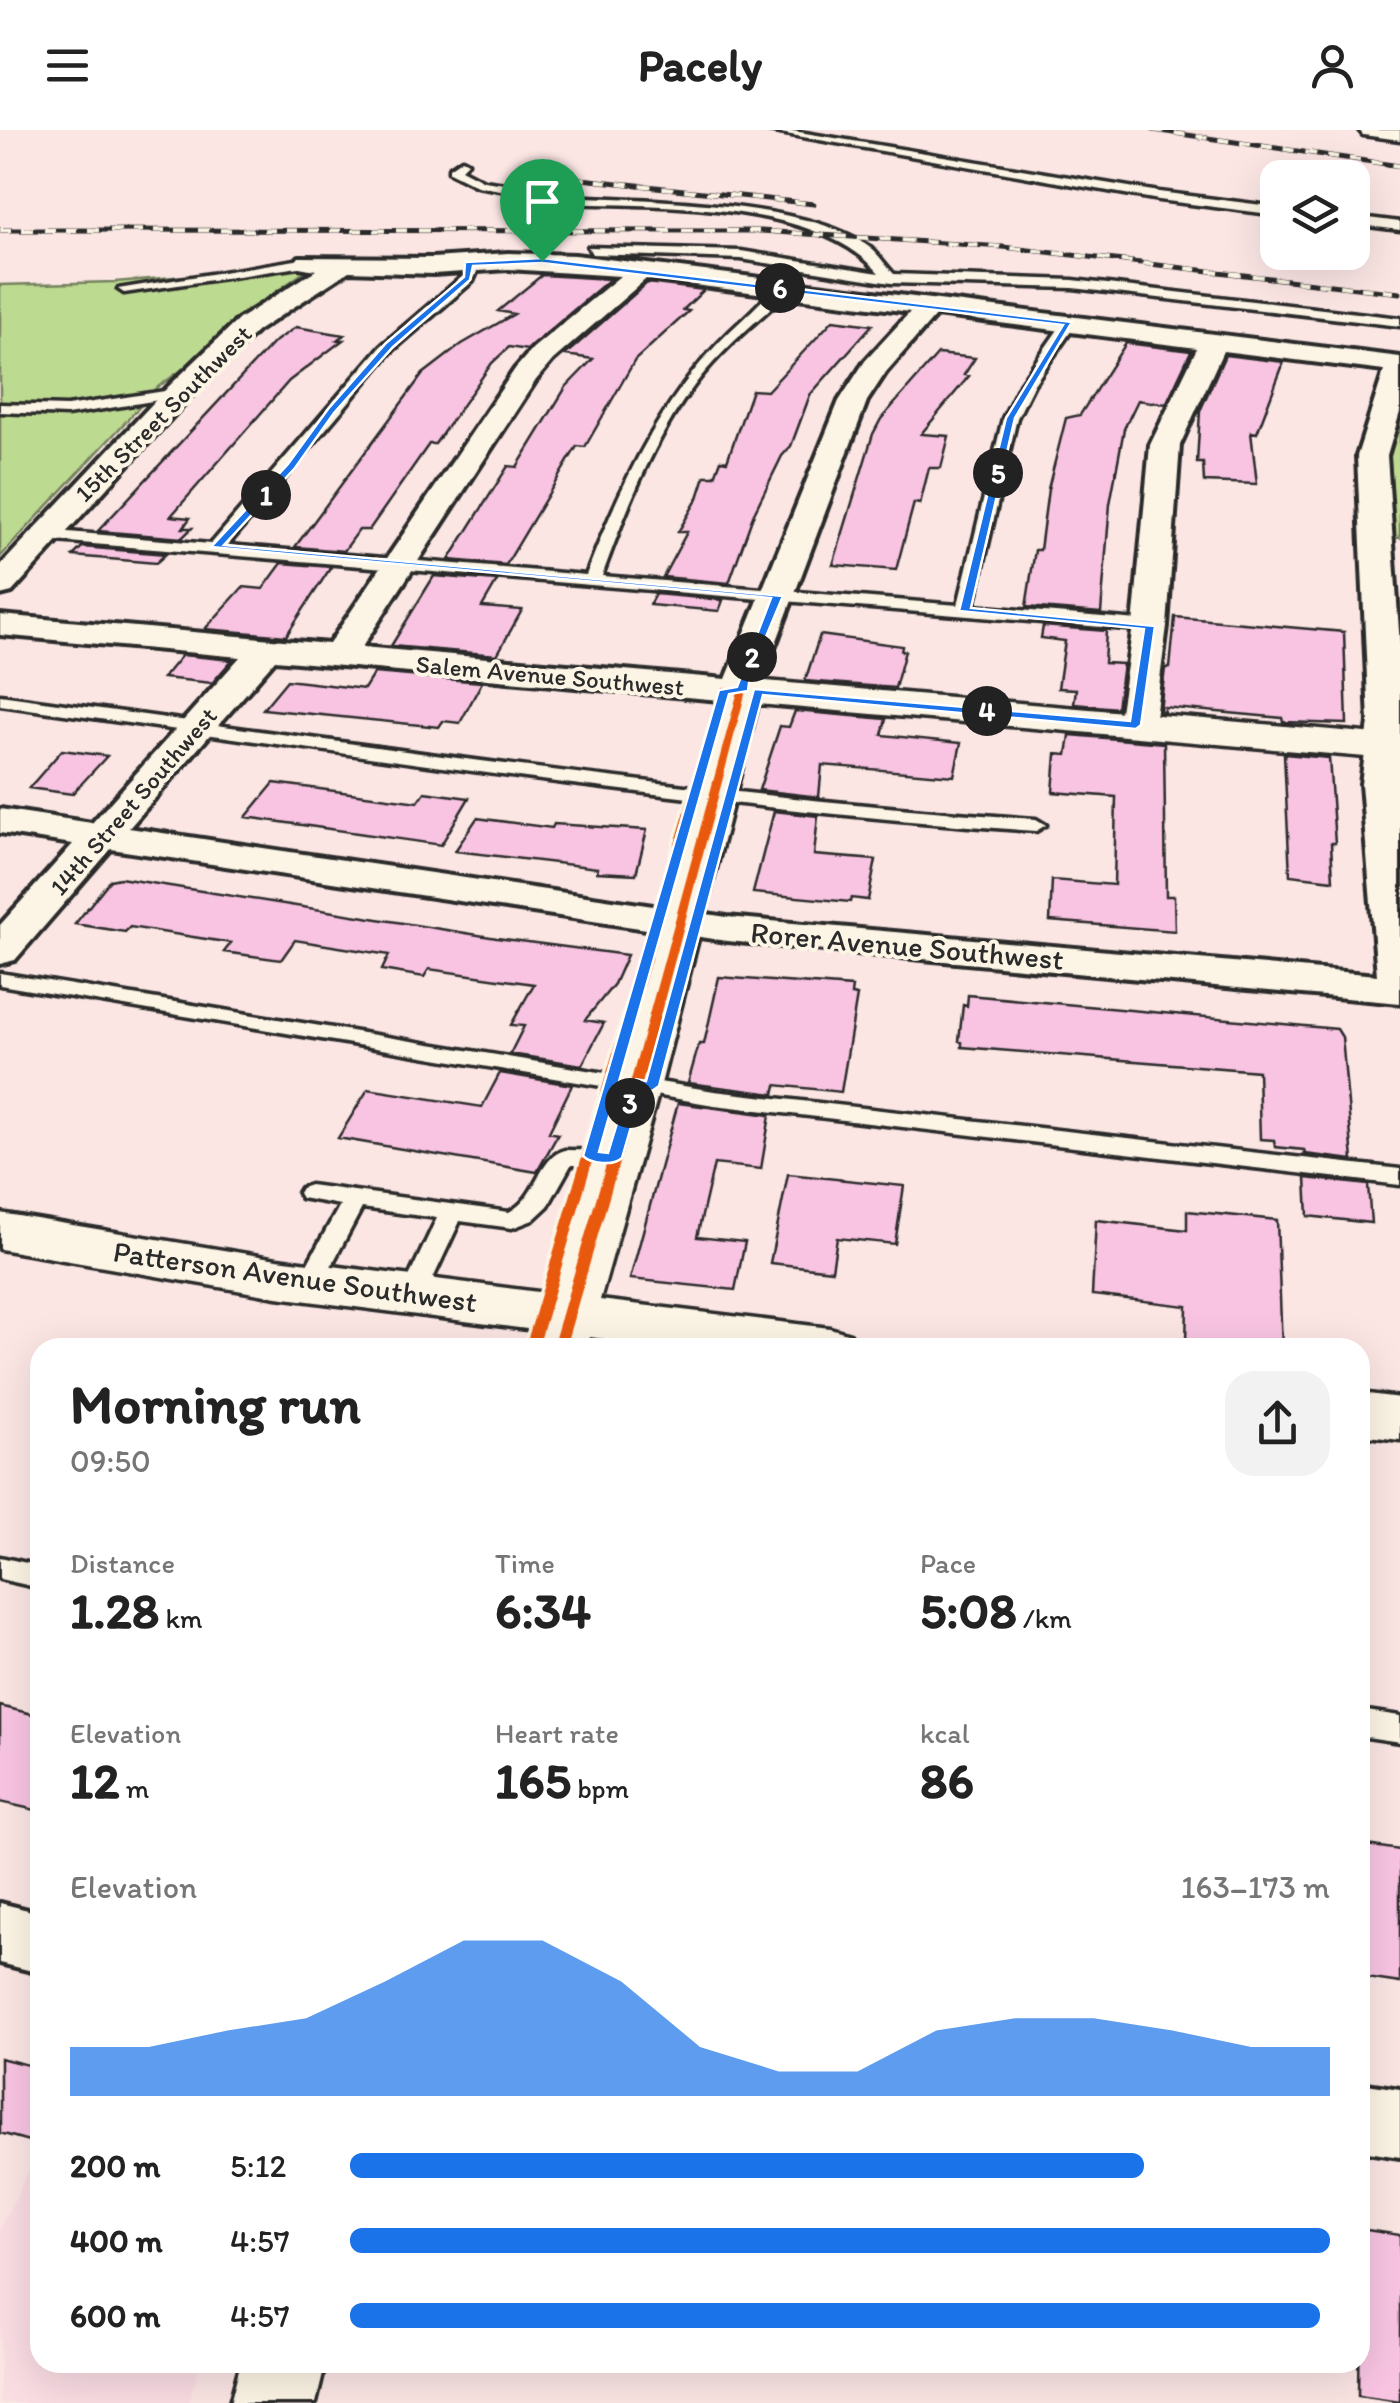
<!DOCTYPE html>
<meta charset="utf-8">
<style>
:root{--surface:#fff;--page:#f2f2f2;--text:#222;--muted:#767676;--accent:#1a73e8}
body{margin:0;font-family:Itim,sans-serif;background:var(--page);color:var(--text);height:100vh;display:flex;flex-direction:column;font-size:38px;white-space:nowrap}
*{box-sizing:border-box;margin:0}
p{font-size:32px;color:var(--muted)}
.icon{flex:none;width:55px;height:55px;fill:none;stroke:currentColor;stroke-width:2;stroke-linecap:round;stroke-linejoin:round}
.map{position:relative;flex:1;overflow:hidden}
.details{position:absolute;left:30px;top:1208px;width:1340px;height:1035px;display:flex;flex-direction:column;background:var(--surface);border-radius:30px;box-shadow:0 10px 40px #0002}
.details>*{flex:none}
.controls{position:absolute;left:1260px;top:30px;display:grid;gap:20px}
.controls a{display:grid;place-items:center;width:110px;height:110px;border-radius:20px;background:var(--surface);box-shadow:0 10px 40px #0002;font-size:50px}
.pin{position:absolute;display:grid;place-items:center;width:85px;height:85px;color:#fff;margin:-102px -42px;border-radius:50% 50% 50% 0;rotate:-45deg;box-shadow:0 0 10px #0007}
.pin .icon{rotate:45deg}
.km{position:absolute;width:50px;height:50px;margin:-25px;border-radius:50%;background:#222;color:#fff;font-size:28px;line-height:50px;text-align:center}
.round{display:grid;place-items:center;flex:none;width:105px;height:105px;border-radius:30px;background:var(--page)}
.headline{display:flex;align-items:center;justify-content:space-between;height:170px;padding:0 40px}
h1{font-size:55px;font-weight:800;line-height:75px}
.figures{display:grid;grid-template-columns:repeat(3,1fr);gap:15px;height:170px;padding:10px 40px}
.figures div{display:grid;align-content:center}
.figures b{font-size:50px;font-weight:800}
.figures small{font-size:28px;font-weight:400}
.figures p{font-size:28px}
.chart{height:280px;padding:20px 40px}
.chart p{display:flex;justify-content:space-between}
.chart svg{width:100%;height:180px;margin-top:10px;fill:var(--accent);opacity:.7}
ul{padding:0 40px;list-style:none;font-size:32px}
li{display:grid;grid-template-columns:160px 120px 1fr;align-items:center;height:75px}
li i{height:25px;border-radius:12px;background:var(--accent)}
header{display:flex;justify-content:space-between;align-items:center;height:130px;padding:0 40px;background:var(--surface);font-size:45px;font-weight:800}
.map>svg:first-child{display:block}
.built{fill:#fadce3}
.green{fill:#bdda91;stroke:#74825e;stroke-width:2.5}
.building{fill:#f8c4e2;stroke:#2b2b2b;stroke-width:2.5}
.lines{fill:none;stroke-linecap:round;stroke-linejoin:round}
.lane-casing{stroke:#2b2b2b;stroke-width:7}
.street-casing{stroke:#2b2b2b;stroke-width:8}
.secondary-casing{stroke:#2b2b2b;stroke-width:7}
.lane{fill:#fcf5e5;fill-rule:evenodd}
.street{fill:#fcf5e5;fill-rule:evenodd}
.secondary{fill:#fcf5e5;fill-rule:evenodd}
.rail-casing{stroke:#2b2b2b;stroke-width:5}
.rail{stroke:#fcf5e5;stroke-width:4;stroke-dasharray:11;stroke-linecap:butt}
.cycleway-casing{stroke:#fcf5e5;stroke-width:7}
.cycleway{fill:#e8590c;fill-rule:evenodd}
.route{fill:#1a73e8;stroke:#fff;stroke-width:2.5;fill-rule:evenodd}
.labels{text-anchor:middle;stroke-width:8;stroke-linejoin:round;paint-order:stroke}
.far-street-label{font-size:25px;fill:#2b2b2b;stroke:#fcf5e5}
.street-label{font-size:30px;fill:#2b2b2b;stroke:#fcf5e5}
</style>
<header><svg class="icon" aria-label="menu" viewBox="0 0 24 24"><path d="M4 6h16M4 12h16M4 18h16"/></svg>Pacely<svg class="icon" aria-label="person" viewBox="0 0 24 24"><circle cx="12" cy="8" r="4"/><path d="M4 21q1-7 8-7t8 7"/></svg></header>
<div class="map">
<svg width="1400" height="2273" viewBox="0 0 1400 2273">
<rect width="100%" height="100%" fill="#fbe6e4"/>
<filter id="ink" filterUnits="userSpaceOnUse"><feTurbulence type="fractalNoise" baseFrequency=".01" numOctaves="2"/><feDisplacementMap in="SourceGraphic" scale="20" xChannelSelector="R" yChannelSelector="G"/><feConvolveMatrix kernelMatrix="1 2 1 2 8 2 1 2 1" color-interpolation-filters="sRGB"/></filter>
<g filter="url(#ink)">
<!-- built -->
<path class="built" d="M40,2019V2232L201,2233L188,2273H0V2098Z"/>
<!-- green -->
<path class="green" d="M314,135L235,191L194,231L158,257L0,427V155L115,152Z
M1395,251L1400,252V408L1375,406Z"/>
<!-- building -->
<path class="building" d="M542,145L610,149L527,220L509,217L492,233L435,314H429L369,400H359L344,421L295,417L423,244L462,214L514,184L498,181Z
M647,153L704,160L683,180L689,181L635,230L585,317L577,316L506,435L449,430L508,336L517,337L566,257L593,229L565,225Z
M833,190L872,195L810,265L791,316L782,326L754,383L729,453L663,447L687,402H678L698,368L705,346H715L721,330L727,331L752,260L767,261Z
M296,197L344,205L337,210H343L289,251L171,386L190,388L183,398H192L182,408L98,401L273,213Z
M1126,213L1191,221L1166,274L1138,270L1124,299L1110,374L1101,483L1026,477L1035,420H1040L1048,359L1066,288L1080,285Z
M938,224L975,228L964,245L969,246L921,304L949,306L941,338H929L920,374L914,373L896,440L833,435L873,304L881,289Z
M1225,225L1284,232L1257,303L1251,302L1257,354L1204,352L1203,333H1197L1200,281Z
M82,417L166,424L156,433L73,426Z
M282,433L331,437L286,506L205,499L243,457L263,459Z
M434,446L497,451L482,477L522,480L497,525L391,516Z
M655,464L723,470L719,481L649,475Z
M1175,487L1344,502L1347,594L1283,592L1282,588L1164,577V582L1160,581L1165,538H1170Z
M1043,496L1106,501L1104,533L1123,534L1117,578L1074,574L1076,559L1058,558L1065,511L1041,508Z
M820,505L902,516L901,521H905L895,558L805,551Z
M182,525L232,530L212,553L163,548Z
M374,543L482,552L460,593L443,591L439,597L263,579L287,550L364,559Z
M795,581L886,589L882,605L961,613L954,646L822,635L819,667L759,660L780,596L789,597Z
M1070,605L1164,613L1166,766H1174L1175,801L1050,791L1052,750L1114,755L1116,667L1053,662L1056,624L1067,625Z
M62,620L107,626L72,664L29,658Z
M1284,624L1329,628L1335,713H1331L1333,750L1290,745Z
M274,653L418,672L425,662L469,668L441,715L246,687Z
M774,681L818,686L814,725L876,730L868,770L851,768L850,772L753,763Z
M477,688L552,698L554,694L647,700L636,744L597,742L598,738L455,721Z
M120,748L497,808L627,825L614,854L585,890L604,893L582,935L510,924L524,896L511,895L534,854L429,839L424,847L382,840L389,825L295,810L281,830L224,822L231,813L130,797L125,802L75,794L110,750Z
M719,847L852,857L851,865L857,866L841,962L776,955L774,964L688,953L699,914H704Z
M968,865L1337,899L1342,907L1353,1030L1305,1024L1304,1020L1275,1017L1274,1010L1260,1009L1258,941L962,917V912L959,911L963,875L967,876Z
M500,943L572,955L549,1002L558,1004L537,1042L338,1008L368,959L482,977Z
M678,973L770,985L761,1039L714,1034L697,1107L745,1112L735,1160L630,1149Z
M788,1044L904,1056L895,1114L837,1108L832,1140L770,1133Z
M1306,1048L1368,1055L1371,1093L1308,1086Z
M1187,1081L1277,1090L1282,1218L1186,1212L1187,1176L1092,1165L1096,1090L1187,1100Z
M0,1576L40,1586V1681L0,1672Z
M1360,1714L1400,1720V1853L1360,1847Z
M0,1928L40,1938V2014L0,2003Z
M1360,2099L1400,2105V2272L1358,2266Z"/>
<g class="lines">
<!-- lane casing -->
<g class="lane-casing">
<path id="lane" d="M763,0H787L1159,62L1278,77V85L1159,70Z
M462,29L468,32L461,39L484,51L534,58L543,65C624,70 814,68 874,121C881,128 887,137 894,144L1073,150L1400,188V196L1073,158L891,153L741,129L592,124L588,117L741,121L879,143C812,65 636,78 540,72L530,65L477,56L449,42V38Z
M1352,86L1400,92V100L1352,94Z
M308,128L312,129V135L124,163L118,159Z
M468,130L477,142L473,151L391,222L228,415L586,445C623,349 665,259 743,189C755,178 769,162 784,155L790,159L789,162C757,191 722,219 696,253C653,309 626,381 602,446L958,475L1003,288L1020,254L1064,191L1069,190L1076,194L1034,254L1017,288L974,476L1150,491L1159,496L1150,501L44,410L36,405L44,400L211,414L381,216L463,146L462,134Z
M178,259L185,263L183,266L67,285L0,282V274L67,276Z
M0,565C345,612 689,665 1036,689L1046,695L1036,701C689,677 345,623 0,575Z
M0,843L714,961L1400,1039V1055L714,975L0,855Z
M565,1020L615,1021L627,1028L615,1035H571L548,1076L533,1090L512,1098L460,1091L422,1172H404L400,1166L437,1088L362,1078L319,1159L310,1162L297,1153L340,1075L301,1068L298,1063L301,1058L310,1055L509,1082C538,1068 538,1027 565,1020Z
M0,1427L40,1436V1458L0,1449Z
M1360,1580L1400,1586V1612L1360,1606Z"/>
</g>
<!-- street casing -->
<g class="street-casing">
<path id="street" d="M508,123L575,125L1400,227V282L1387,326L1400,516V873L727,811L111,719L15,830L0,834V795L73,714L0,703V679L92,693L240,527L0,505V485L329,514L515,239L533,218L620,146L508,139L433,144L349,141L257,201L188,269L12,462L0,465V436L168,257L239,189L316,140L299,137L295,132L299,127L433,128ZM646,149L910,182L865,231L839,271L726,549L362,517L536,250L553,230ZM936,185L1197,218L1150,315L1133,496L1118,595L1123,603L1136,606L1149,603L1154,595L1167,496L1180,315L1223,221L1384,241L1357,326L1369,592L1361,654L1377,845L727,787L129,698L275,530L742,572L755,569L867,271L886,242Z
M0,1773L40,1783V1843L0,1833Z
M1360,1953L1400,1959V2027L1360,2021Z"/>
</g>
<!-- secondary casing -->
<g class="secondary-casing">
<path id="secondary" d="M1359,0H1400V10L1363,5Z
M742,549L1400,606V630L758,574L661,954L600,1170L830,1198L850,1204L858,1218H672L590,1207L587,1218H530L535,1200L277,1167L0,1119V1083L277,1129L546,1163L611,954L722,561L728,553Z
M1360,1263L1400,1268V1310L1360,1305Z
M241,2232H326L316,2273H230Z"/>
</g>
<!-- lane -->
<use href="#lane" class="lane"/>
<!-- street -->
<use href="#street" class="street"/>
<!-- secondary -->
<use href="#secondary" class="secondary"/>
<!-- rail casing -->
<g class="rail-casing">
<path id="rail" d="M1153,0L1400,36
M553,46L814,74
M0,100L761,101L1003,117L1400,163"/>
</g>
<!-- rail -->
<use href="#rail" class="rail"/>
<!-- cycleway casing -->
<g class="cycleway-casing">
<path id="cycleway" d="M725,557L729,560L538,1218H525L721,560Z
M742,558L746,561L642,954L565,1218H552L630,954L738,561Z"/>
</g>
<!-- cycleway -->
<use href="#cycleway" class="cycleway"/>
</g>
</g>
<!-- route -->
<path class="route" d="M542,128L1072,192L1015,288L971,478L1155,496L1141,595L1136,599L763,565L659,956L652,961L642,959L622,1028C614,1036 591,1034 583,1026L719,560L737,557L771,468L211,417L288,334L328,279L386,213L464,147L465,132ZM542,133L1063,195L1006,288L959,481L1144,499L1130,591L754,559L646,951L636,949L629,954L608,1023L599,1022L729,564L748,561L750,545L783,466L224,415L295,338L334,283L393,217L470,150L473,136Z"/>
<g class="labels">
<!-- far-street labels -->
<g class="far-street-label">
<text transform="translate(163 283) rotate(-45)" y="9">15th Street Southwest</text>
<text transform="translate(550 545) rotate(5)" y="9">Salem Avenue Southwest</text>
<text transform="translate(133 671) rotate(-49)" y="9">14th Street Southwest</text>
</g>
<!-- street labels -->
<g class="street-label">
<text transform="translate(907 816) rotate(5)" y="10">Rorer Avenue Southwest</text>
<text transform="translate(295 1147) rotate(8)" y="10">Patterson Avenue Southwest</text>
</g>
</g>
</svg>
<div class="controls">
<a><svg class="icon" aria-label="layers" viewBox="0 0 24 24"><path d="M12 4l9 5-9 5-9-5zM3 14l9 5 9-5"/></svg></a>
</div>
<div class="pin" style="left:542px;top:131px;background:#1e9e55"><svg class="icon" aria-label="arrive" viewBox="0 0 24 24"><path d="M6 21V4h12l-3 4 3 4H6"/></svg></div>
<b class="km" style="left:266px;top:365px">1</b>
<b class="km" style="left:752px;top:527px">2</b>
<b class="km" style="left:630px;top:973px">3</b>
<b class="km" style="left:987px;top:581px">4</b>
<b class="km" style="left:998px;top:343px">5</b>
<b class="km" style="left:780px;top:158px">6</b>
<section class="details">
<div class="headline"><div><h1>Morning run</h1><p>09:50</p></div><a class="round"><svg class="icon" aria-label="share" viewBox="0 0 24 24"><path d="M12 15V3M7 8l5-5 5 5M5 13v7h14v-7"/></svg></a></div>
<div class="figures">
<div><p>Distance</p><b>1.28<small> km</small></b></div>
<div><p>Time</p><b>6:34</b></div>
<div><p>Pace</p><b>5:08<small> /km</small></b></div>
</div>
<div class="figures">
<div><p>Elevation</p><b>12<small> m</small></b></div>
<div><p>Heart rate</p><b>165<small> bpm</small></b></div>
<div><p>kcal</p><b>86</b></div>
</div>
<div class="chart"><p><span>Elevation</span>163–173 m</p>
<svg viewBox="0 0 160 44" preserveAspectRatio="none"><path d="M0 44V32L10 32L20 28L30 25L40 16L50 6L60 6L70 16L80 32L90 38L100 38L110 28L120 25L130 25L140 28L150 32L160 32V44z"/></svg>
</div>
<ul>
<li><b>200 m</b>5:12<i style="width:81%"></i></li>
<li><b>400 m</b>4:57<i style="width:100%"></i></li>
<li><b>600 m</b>4:57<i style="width:99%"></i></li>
</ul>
</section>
</div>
